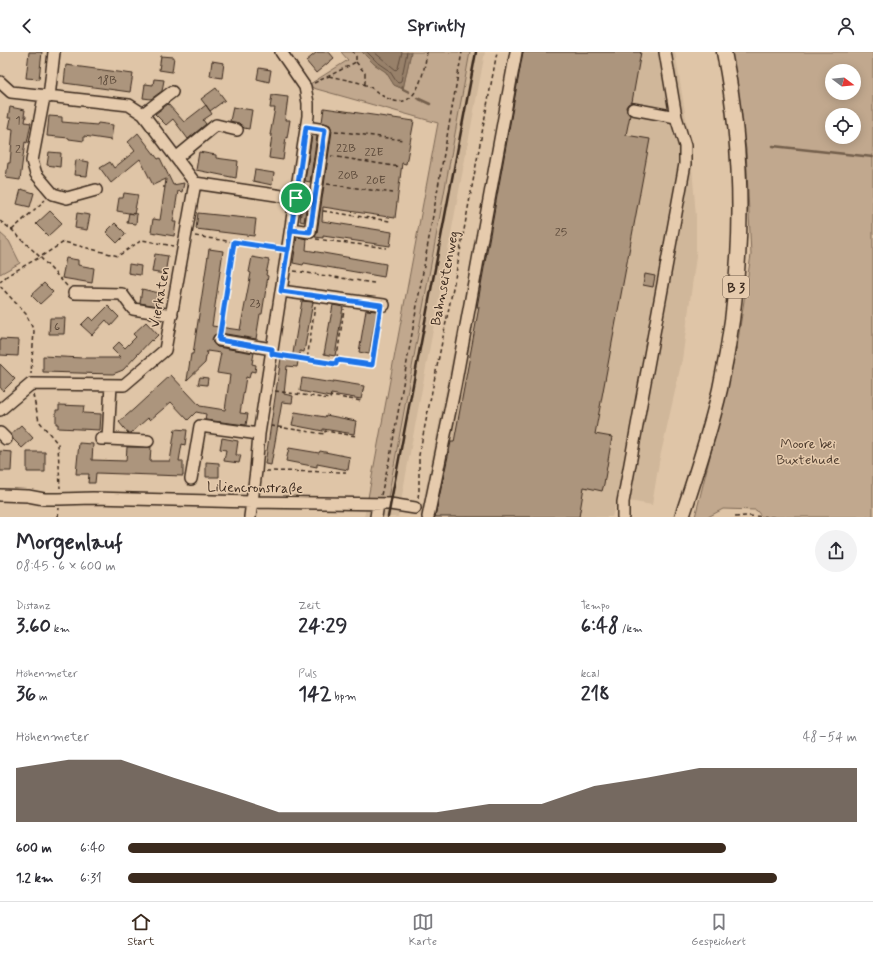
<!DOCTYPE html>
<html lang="de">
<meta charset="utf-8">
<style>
:root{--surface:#fff;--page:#f2f2f3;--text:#2b2b33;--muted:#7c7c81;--line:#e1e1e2;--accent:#3b2a1e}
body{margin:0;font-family:Mynerve,sans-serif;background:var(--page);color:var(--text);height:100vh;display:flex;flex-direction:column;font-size:15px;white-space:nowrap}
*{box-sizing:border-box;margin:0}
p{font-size:13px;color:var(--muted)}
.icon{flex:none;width:22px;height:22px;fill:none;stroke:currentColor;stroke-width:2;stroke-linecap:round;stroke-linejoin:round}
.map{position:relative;height:465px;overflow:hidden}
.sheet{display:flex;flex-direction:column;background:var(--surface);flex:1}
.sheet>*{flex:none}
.needle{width:26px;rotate:106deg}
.buttons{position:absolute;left:825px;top:12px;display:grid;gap:8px}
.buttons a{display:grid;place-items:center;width:36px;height:36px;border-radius:50%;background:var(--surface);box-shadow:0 2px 10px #0003;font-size:20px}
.pin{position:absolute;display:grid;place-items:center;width:34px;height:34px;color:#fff;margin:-17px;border:2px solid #fff;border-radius:50%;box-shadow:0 1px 4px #0007}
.round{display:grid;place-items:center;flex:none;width:42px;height:42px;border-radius:21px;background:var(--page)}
.overview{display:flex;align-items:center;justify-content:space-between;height:68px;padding:0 16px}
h1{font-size:22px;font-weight:700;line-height:30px}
.figures{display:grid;grid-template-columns:repeat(3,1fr);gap:6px;height:68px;padding:4px 16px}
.figures div{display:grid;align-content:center}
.figures b{font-size:20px;font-weight:700}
.figures small{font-size:11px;font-weight:400}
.figures p{font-size:11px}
.chart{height:112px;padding:8px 16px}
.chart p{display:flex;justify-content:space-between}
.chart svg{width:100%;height:72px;margin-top:4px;fill:var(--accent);opacity:.7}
ul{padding:0 16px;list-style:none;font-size:13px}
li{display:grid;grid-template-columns:64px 48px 1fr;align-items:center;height:30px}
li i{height:10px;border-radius:5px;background:var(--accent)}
header{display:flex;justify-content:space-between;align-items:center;height:52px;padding:0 16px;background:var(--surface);font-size:18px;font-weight:700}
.tab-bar{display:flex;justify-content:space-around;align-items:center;height:56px;border-top:1px solid var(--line);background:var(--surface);font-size:11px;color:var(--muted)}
.tab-bar a{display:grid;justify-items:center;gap:2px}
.tab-bar .on{color:var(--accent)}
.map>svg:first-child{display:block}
.built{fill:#d0b79a}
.green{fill:#c1a88e;stroke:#7e6956;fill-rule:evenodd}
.water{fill:#98816b;stroke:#735e4c}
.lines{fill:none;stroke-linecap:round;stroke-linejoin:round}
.shore{stroke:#604d3d;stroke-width:1}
.stream{stroke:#735e4c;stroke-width:2.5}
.building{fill:#ac957d;stroke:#3b2a1e}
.minor-casing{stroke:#3b2a1e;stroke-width:14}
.major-casing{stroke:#3b2a1e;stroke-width:17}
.path{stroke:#3b2a1e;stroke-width:1.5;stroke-dasharray:4 3;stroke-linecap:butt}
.minor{stroke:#e6cbad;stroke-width:11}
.major{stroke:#e6cbad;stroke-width:14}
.rail{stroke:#3b2a1e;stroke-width:2.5}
.route-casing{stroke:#fff;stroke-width:8}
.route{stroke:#1a73e8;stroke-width:5}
.labels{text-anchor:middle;stroke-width:3;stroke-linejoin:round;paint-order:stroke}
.number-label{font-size:12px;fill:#574536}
.shield{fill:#e6cbad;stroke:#6e5a49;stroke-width:1}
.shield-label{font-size:13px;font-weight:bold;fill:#3b2a1e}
.street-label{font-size:14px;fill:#3b2a1e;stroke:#e6cbad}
.park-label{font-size:14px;fill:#4f3d2f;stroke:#e6cbad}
</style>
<header><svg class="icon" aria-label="back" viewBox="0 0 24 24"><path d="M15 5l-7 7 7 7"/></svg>Sprintly<svg class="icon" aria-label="person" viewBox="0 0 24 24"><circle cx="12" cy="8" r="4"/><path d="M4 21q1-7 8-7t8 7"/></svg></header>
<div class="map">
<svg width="873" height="465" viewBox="0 0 873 465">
<rect width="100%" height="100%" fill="#dfc5a7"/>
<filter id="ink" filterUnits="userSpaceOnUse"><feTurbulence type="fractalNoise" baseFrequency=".025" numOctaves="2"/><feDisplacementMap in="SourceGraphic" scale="8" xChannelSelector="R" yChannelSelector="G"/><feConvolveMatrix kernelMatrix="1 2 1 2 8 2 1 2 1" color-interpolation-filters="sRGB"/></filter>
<g filter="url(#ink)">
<!-- built -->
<path class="built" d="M470,0H485L398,465H364L366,455L386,456Z
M514,0H675L690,91L696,164V204L682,308L659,410L652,453L629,449H622L615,455L612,465H420Z"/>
<!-- green -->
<path class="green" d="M341,0H362L374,12L386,20L394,33L403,37L411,0H470L388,446H368L438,71L313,36L310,32L348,8Z
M729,0H873V465H762L756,458L723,457L708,465H695L737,295L751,203L746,97ZM832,19H854V41H832ZM832,63H854V85H832Z
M0,181L9,189L20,211L0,222Z"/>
<!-- water -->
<path class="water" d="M362,0H411L403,37L394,33L386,20L374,12Z"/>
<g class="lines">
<!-- shore -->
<path class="shore" d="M367,0L376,9L389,18L396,29L399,30L401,29L407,0
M374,0L396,18L398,16L402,0"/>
<!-- stream -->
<path class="stream" d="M402,34L403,37L409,40
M417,46L430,52
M773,94L873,105"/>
</g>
<!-- building -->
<path class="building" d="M29,0H42L39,27L26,26Z
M317,0H329L334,6L316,21L306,9Z
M523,0H641L632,50L628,52L626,55L627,60L630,63L626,83L650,87L595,382L612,385L604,432L602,439L584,435L579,465H435L451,390H454L479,255H477Z
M161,4L174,5L172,20L159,18Z
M212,9L224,11L222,26L210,24Z
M66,13L133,22L130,40L64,31Z
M259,16L271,18L269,30L257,27Z
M154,27L164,28L162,39L151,47L143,46L145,32L153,33Z
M216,36L225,48L210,59L201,47Z
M272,43L288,45L285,68H290L287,86L286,85L283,108L269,106L272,83H270L275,56H270Z
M168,52L184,70L206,53L212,62L203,68L206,72L188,87L173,67L166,73L155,62Z
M10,55L25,58L24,64H26L25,70L31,71L27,91L25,90L20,128L6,126L8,111H10L13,77L9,76L11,66H8Z
M233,55L252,58L249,77L244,76L239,71L230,69Z
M324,56L414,69L406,112L402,111L395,166L323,155L322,169L392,180L390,194L323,184V186L315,185L317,181L332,79L330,73L322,70Z
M49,64L62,65V70L97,73L98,71L113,73L111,88L84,84V89L69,87V86L47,84Z
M138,81L158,107L160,106L173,133L184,131L182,140L178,139L173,170H176L174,184L151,180L153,167L160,168L165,135H163H165L166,127L153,133L140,107L111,131L100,116L110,110L114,116L135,99L128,90Z
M312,83L317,84L310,130L305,129Z
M49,100L61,101L60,115L47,113Z
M199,100L216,103V106L238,109L236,126L196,118Z
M76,108L89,110L87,124L74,123Z
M255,118L274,121L272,133L253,129Z
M21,137L34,141L30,155L17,152Z
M124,141L138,143L134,162L117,159L119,146H123Z
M303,144L308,145L304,170L300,169Z
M50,159L62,171L48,184L36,172Z
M77,161L90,163L87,178L75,176Z
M129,161L137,162L136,172L127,171Z
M198,161L256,167L254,184L196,177Z
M115,171L125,181V183L117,191L106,180Z
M297,185L307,187L306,198L386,212L384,225L304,211L303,213L293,211Z
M209,197L223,199L212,274L240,278L251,221L249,220L252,205L269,208L266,223L268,224L262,262H260L256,287L220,281L214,283L212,287L213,291L217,295L254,301L252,312L256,313L255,320L251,319L249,326L246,325L240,361L248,362L246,373L205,368L206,362L196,360L188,368L171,350L150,368L148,366L131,381H128L119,370L134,357L171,323L200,354L225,358L230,323L217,321L221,301L207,299L205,311L187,328L191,302H193Z
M155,202L168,204L165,222L152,220Z
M66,206L78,208V213L94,216L92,231L62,226Z
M129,212L141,214L140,223L128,221Z
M645,222L655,224L653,235L643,233Z
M44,231L53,240L40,252L31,243Z
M142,237L159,241L157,254L140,251Z
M302,249L313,250L304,300L300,299L297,315L287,314L284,342L293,344L292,351L282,350L271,413L265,412L281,306L292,307Z
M333,253L343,255L335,304L324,302Z
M108,254L119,265L111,274L106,268L92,283L81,273L89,265L93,269Z
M366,258L377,259L369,302L359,300Z
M50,266H65L64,282H49Z
M146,270L158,283L152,289L151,288L123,318L113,322L43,320V304L82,306H121L112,297L119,290L125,296L136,285L133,282Z
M0,287L19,288L18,304L0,303Z
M0,312L15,327L3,339L0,335Z
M200,325L208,326L207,333L198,332Z
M302,326L333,331V329L364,334L361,347L331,342L330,345L300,339Z
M59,353L84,354L83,361L101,362L100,378L58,376V372H56V358H59Z
M295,360L325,365L326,363L356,369L354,382L323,377V379L292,373Z
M21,373L33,386L22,396L13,387L11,382Z
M175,377L187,378L185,393L182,392L179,409H183V424L96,421L95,431H88L89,422H76L79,391L93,392L92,408L126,409L127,395H151L150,409H170Z
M222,386L238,389L236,403H241L239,411L224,409L226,398L220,397Z
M289,396L319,401L320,399L350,405L348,418L317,412V415L286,409Z
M0,399L12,400L11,419H0Z
M27,400H45V420H27Z
M206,410L219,411V425H206Z"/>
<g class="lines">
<!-- minor casing -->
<g class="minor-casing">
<path id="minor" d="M0,30L11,40L129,53L143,62L195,131L296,146
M44,45L32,109L36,122L53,142L67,146L96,138
M49,45L54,0
M633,57L676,65
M143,62L172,40
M176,106L216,73L237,78
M291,177L310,180L325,78L306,75
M281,239L384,253
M74,241L122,242L133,257L172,263
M219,288L272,297
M0,358L31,332L124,333L165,298L195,131
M0,381L6,387
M101,387H108L111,333
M108,387L148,389
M191,427L200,374L259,382
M0,443L28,444L44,447H59L93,446L252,450L390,452L415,456
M250,465L256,419L259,382L308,64V51L305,35L281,0
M376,465L378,452
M428,465L455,334L516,0
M623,465V450L685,112V94L676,65L665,0"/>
</g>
<!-- major casing -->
<g class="major-casing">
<path id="major" d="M682,465C696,423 710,380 720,337C744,226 746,111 724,0"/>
</g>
<!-- path -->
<path class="path" d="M356,10L365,21V33
M329,24C341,27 355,29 366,33C374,36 379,43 387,46C417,62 424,20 427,0
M314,31L329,24L356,10V4L353,0
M335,79L403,88
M331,104L400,115
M327,132L393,141
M323,159L390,169
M0,169L12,178L40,205L8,223L0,230
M12,178L45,148
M195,184L278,197
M316,187L387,196
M294,219L374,231
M0,234L26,262L34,279L31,322
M67,234L40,205L64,190L118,204L142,188L173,194
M220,279L234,190
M282,304L307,308L315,254
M307,308L336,312L344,257
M337,308L372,313L379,262
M275,339L330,347L331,344L362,349
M33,343L39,369L58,392L60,436
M271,374L325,382V379L356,384
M266,419L346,420
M381,443L391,400L462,0
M418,446L419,438V403L456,221L497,0
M58,465L59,456
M735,465L746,464L777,465"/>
<!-- minor -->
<use href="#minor" class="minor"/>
<!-- major -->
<use href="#major" class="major"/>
<!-- rail -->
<path class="rail" d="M388,465L476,0"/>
</g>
</g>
<g class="lines" filter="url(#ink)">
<!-- route casing -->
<g class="route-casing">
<path id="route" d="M296,146L281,239L381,253L372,313L337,308L336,312L272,302V297L219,288L234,190L288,198L291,178L310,180L325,78L306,75L296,146"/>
</g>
<!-- route -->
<use href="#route" class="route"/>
</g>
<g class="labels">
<!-- number labels -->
<g class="number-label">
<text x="107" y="32">18B</text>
<text x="18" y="72">1</text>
<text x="346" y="100">22B</text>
<text x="18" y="101">2</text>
<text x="374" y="104">22E</text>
<text x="348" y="127">20B</text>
<text x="376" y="132">20E</text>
<text x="561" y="184">25</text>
<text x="255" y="255">23</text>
<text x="57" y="278">6</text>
</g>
<!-- shield labels -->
<rect class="shield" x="723" y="224" width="26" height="22" rx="3"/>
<g class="shield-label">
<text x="736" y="240">B 3</text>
</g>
<!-- street labels -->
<g class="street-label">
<text transform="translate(444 226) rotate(-79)" y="5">Bahnseitenweg</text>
<text transform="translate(159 245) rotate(-80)" y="5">Vierkaten</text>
<text transform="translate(255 435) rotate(1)" y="5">Liliencronstraße</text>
</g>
<!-- park labels -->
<g class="park-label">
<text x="808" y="396">Moore bei<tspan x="808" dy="16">Buxtehude</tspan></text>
</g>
</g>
</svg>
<div class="buttons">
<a><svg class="needle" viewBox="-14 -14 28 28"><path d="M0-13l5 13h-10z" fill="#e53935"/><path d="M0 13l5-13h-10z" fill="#7c7c81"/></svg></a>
<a><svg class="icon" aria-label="locate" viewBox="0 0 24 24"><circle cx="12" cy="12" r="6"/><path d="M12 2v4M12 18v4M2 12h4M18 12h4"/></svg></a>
</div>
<div class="pin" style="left:296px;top:146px;background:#1e9e55"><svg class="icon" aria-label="arrive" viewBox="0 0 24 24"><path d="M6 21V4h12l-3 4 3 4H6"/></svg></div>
</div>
<section class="sheet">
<div class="overview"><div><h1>Morgenlauf</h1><p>08:45 · 6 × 600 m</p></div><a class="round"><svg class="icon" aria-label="share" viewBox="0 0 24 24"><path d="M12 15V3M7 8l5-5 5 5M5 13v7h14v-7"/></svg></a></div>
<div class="figures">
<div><p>Distanz</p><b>3.60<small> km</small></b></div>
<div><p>Zeit</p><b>24:29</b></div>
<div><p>Tempo</p><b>6:48<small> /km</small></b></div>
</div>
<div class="figures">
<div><p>Höhenmeter</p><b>36<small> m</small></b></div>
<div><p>Puls</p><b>142<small> bpm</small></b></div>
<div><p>kcal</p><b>218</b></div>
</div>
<div class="chart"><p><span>Höhenmeter</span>48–54 m</p>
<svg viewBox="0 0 160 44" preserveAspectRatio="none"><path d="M0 44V11L10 6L20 6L30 17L40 27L50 38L60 38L70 38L80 38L90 33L100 33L110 22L120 17L130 11L140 11L150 11L160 11V44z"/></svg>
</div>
<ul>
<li><b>600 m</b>6:40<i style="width:82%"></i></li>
<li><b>1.2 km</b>6:31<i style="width:89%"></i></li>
</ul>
</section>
<nav class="tab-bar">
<a class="on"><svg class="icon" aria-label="home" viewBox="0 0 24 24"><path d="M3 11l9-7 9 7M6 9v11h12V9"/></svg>Start</a>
<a><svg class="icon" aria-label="map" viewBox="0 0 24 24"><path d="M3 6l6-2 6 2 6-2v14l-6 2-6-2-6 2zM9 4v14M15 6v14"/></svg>Karte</a>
<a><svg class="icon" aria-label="saved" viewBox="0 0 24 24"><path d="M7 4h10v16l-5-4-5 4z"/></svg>Gespeichert</a>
</nav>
